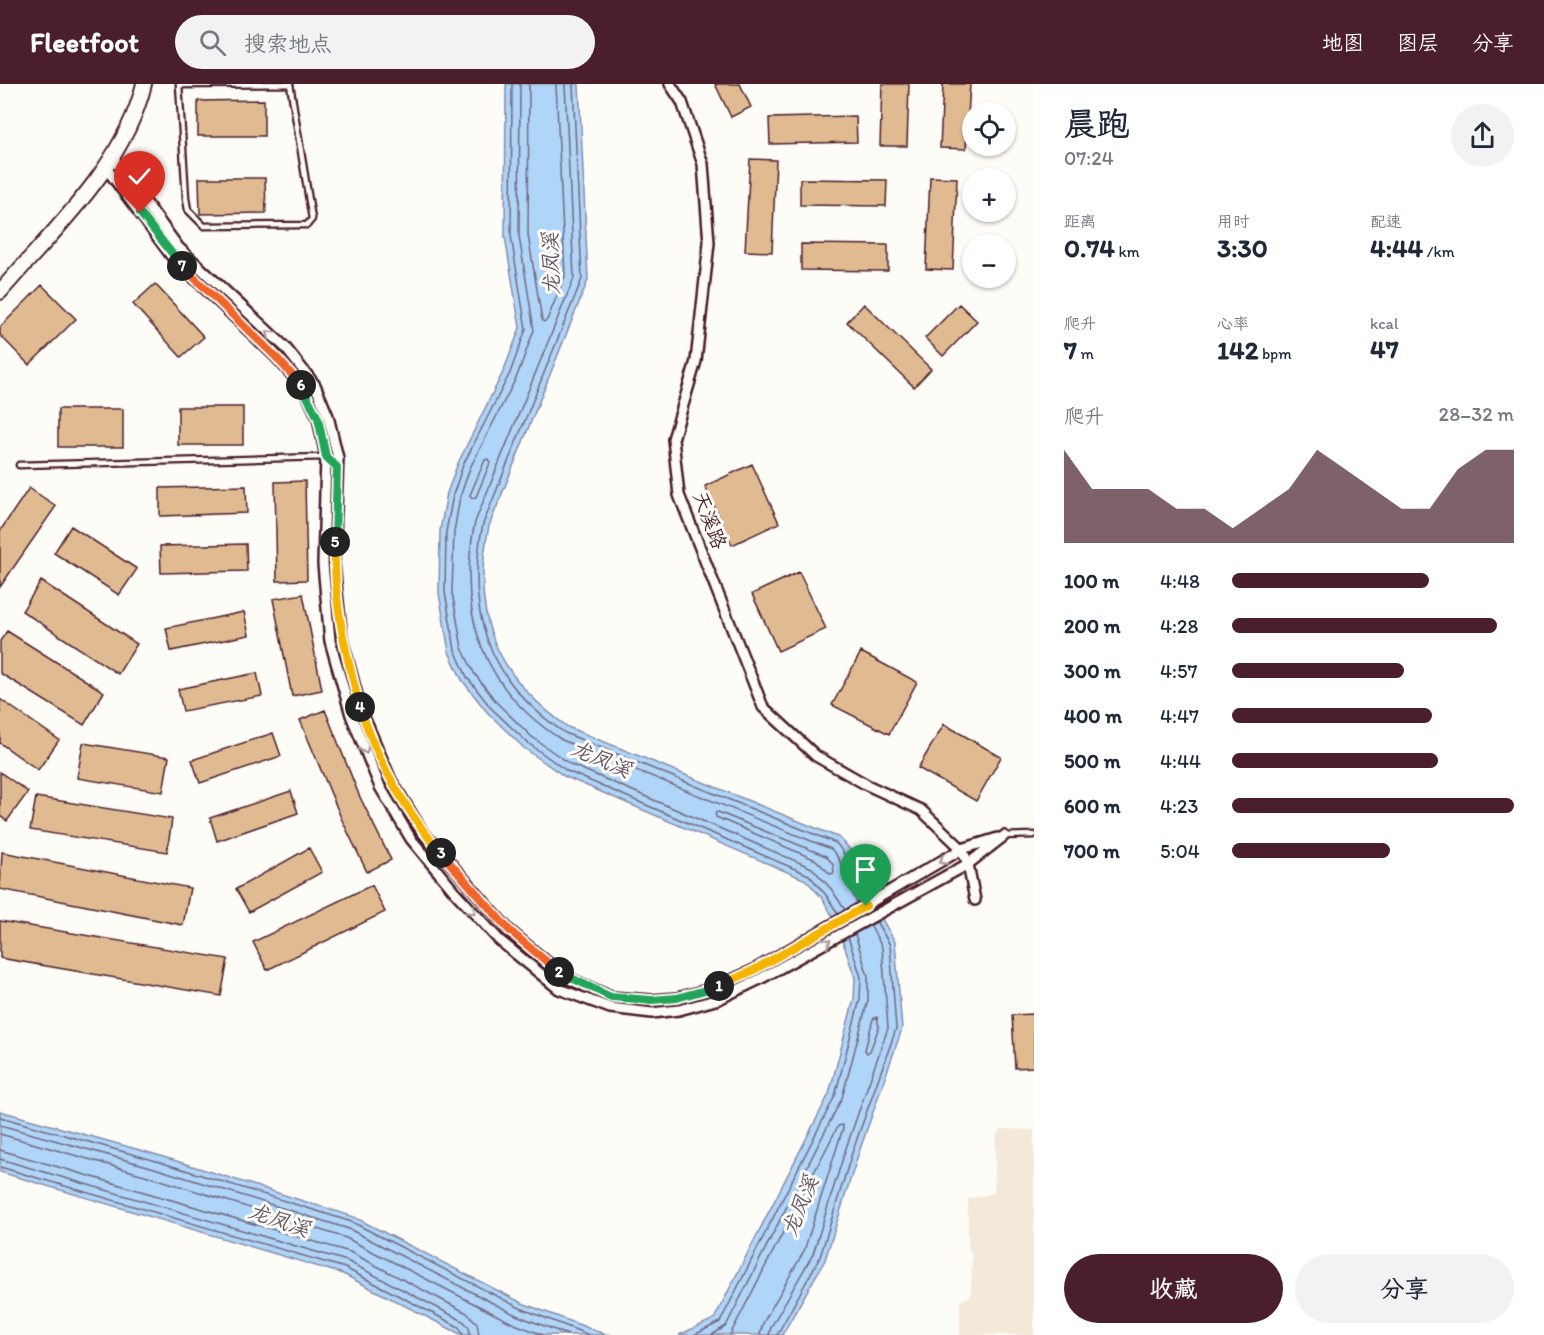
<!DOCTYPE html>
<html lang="zh">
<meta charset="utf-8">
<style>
:root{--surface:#fff;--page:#f2f2f3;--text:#1f2937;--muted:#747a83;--accent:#4a1f2b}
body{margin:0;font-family:Itim,"LXGW WenKai TC",sans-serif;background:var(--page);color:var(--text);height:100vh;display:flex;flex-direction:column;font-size:22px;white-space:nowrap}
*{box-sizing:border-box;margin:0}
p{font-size:20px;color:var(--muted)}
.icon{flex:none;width:33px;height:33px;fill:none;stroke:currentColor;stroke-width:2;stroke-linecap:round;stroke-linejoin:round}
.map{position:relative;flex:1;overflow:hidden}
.sheet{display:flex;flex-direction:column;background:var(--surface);width:510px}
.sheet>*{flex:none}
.controls{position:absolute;left:962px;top:18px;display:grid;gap:12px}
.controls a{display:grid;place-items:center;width:54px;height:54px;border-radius:50%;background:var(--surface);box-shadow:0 2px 4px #0004;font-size:30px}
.pin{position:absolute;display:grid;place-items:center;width:51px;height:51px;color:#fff;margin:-62px -26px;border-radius:50% 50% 50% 0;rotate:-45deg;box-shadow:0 0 6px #0007}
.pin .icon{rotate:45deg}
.km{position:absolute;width:30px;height:30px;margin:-15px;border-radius:50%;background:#222;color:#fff;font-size:16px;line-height:30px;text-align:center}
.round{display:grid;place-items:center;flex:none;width:63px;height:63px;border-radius:32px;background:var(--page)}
.overview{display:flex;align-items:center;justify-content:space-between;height:102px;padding:0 30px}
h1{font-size:33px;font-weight:800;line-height:45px}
.stats{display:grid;grid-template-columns:repeat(3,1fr);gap:9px;height:102px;padding:6px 30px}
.stats div{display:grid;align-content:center}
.stats b{font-size:26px;font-weight:800}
.stats small{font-size:16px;font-weight:400}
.stats p{font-size:16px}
.chart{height:168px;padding:12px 30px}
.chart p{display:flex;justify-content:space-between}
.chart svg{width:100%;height:108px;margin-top:6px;fill:var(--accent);opacity:.7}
.cta{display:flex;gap:12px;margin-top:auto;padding:12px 30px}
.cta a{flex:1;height:69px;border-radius:36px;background:var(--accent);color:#fff;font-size:24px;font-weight:800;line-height:69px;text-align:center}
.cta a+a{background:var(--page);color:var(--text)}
ul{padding:0 30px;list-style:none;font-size:20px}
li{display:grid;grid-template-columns:96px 72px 1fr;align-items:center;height:45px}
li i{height:15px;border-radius:8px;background:var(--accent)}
header{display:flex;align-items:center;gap:36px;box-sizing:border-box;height:84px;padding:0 30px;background:var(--accent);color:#fff}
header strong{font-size:28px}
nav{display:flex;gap:33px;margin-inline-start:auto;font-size:21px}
.search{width:420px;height:54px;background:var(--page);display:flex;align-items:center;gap:15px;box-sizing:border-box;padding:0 21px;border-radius:33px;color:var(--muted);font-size:22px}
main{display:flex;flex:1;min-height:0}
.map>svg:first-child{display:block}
.built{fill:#f4e8d8}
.water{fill:#afd5f9;stroke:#878ca7;stroke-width:1.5}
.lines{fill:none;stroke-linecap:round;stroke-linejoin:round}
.shore{stroke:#72687d;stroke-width:1.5}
.building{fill:#e0bb91;stroke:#4a1f2b;stroke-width:1.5}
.lane-casing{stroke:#4a1f2b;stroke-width:9}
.street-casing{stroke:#4a1f2b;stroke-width:14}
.secondary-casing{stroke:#4a1f2b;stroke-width:18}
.lane{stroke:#fdfcf7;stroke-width:4.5}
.street{stroke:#fdfcf7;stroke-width:9}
.secondary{stroke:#fdfcf7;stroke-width:14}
.oneway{stroke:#ac999b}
.split-1-casing{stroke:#fff;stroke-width:12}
.split-2-casing{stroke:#fff;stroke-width:12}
.split-3-casing{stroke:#fff;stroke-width:12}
.split-4-casing{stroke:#fff;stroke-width:12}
.split-5-casing{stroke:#fff;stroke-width:12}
.split-6-casing{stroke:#fff;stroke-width:12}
.split-7-casing{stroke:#fff;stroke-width:12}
.split-8-casing{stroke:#fff;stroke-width:12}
.split-1{stroke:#f5b400;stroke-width:8}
.split-2{stroke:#22a559;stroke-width:8}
.split-3{stroke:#f0652b;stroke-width:8}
.split-4{stroke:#f5b400;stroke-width:8}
.split-5{stroke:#f5b400;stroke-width:8}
.split-6{stroke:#22a559;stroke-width:8}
.split-7{stroke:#f0652b;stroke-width:8}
.split-8{stroke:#22a559;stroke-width:8}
.labels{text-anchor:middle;stroke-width:6;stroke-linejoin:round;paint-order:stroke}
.street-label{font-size:20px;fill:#4a1f2b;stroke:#fdfcf7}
.water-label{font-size:21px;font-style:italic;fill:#685669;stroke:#fdfcf7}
</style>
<header>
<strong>Fleetfoot</strong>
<div class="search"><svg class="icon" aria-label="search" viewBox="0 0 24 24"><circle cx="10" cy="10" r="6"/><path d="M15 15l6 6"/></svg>搜索地点</div>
<nav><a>地图</a><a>图层</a><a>分享</a></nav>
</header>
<main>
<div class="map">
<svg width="1034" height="1251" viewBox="0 0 1034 1251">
<rect width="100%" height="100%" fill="#fdfcf7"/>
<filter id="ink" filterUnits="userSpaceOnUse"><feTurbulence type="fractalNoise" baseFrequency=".0167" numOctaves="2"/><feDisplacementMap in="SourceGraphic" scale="12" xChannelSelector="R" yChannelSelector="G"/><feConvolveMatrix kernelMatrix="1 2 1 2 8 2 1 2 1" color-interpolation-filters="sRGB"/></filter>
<g filter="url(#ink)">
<!-- built -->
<path class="built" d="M1001,1045L1034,1046V1251H960V1217L971,1212L972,1172L968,1162V1115L994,1109L996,1052Z"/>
<!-- water -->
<path class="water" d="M506,0H579L588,196L489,442C470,530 494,591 568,643L840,754L853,769L862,800L895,858L902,945L858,1071L825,1176L782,1251H679L714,1235L829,1010L854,915L855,894L837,840L822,814L806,796L564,692L524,664L487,628L462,596L449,568L439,509L440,447L447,409L458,379L504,286L520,244L505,153Z
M0,1027L154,1070L354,1133L522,1219L604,1250L612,1251H462L343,1190L0,1088Z"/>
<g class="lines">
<!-- shore -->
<path class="shore" d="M512,0L511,152L526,245L510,289L463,381L453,411L446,448L445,508L455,566L467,593L491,624L528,659L567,687L809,791L826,811L838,830
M520,0L519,152L534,246L517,292L470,384L460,413L454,448L452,508L462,564L474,589L497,619L532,653L570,680L812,784L832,806L845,826
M529,0L528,151L542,236L544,238L547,236L565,192L556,0
M565,0L574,194L475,438C456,529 482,605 562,656L831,765C846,780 847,801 857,819
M573,0L582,195L483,440C464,529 489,598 565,649L836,759C852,776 852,795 864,815
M488,375L490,379L476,413L472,414L470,411L485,376Z
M718,728L826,772L833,780L834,789L830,790L816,776L716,733L715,729Z
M877,933L879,943L870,967L867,969L865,966L873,935Z
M0,1033L153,1076L352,1138L520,1224L589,1251
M0,1041L151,1083L349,1145L516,1231L568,1251
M0,1050L148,1092L346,1154L512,1239L543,1251
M0,1066L350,1168L467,1229L477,1239L479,1251
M0,1075L347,1177L463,1237L469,1243L470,1251
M0,1083L345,1184L459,1243L463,1251
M694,1251L720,1238L835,1012L860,915L861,893L848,853
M712,1251L726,1242L842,1014L868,916V892L855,850
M730,1251L838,1042L842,1041L843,1044L804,1167L763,1239L760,1251
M769,1251L771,1243L813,1170L845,1067L888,944L882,863L870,841
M777,1251L820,1173L852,1069L896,945L890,861L876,837"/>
</g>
<!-- building -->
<path class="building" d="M715,0H740L751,23L731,33Z
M882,0H909L907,62H880Z
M943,0H970L966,65L940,64Z
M264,16V52H198V17Z
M856,32L857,58L770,60L769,34Z
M750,75L776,76L772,168L745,167Z
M930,93L957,94L953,186L926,185Z
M199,94H265L266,129L200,130Z
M800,95L887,96L886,122L800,121Z
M801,160L888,161V187L801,186Z
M155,200L204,253L181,273L133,220Z
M42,201L76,235L29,281L0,251V243Z
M864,220L931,285L914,303L847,238Z
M959,220L977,237L943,272L925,254Z
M178,323H243V361H178Z
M58,325H123V363H58Z
M752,380L779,439L732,461L705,402Z
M305,397L307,496L277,497L275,398Z
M246,402L247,429L160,432V404Z
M29,404L56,422L0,503V447Z
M71,442L137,485L119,511L54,469Z
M246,460L247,487L161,489L160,462Z
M799,488L826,545L778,567L752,510Z
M41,497L137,560L118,590L22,527Z
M303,510L322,606L292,612L273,515Z
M244,528L249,551L171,567L166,544Z
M7,547L104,608L84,641L0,589V557Z
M861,568L917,598L889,650L832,621Z
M257,589L262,612L183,627L178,605Z
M0,615L59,656L38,686L0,659Z
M325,626L359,711L391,776L367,788L342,736L300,636Z
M944,640L1001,673L976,717L918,684Z
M273,649L281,672L200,699L192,676Z
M83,659L169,673L163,708L77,694Z
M0,688L28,708L7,737L0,732Z
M291,707L298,729L217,757L210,734Z
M36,713L172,735L167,768L30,746Z
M309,764L322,788L249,828L236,805Z
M2,768L190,804L183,841L0,805Z
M372,801L385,828L267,886L253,858Z
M0,837L228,875L221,912L0,874Z
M1034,930V983L1015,984L1012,931Z"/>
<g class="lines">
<!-- lane casing -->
<g class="lane-casing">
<path id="lane" d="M179,0L186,114L188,126L204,142L307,141L312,135L290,0
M179,1L289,0
M19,381L326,373L337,382
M1004,752L1034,751"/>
</g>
<!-- street casing -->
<g class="street-casing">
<path id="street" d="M670,0L682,18L703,80L709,159L696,277L673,355L679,411L763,623L816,672L867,701L921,726L962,765L968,780L975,816
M113,74L178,163L285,263L315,301L328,332L338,374L334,480L342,554L361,626L391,696L422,747L509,846L564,892L611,913L651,916L677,914L714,904L752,887L962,765L998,754
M107,85L173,174L276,273L305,306L318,334L326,373L323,480L330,557L351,631L380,703L411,755L454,807L499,856L559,905L610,924L652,929L679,926L719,915L758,896L968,780L1004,752"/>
</g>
<!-- secondary casing -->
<g class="secondary-casing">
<path id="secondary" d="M0,208C54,145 124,83 144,0"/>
</g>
<!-- lane -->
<use href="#lane" class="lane"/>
<!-- street -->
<use href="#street" class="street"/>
<!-- secondary -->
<use href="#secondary" class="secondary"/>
</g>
<!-- one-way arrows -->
<defs><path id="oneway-chevron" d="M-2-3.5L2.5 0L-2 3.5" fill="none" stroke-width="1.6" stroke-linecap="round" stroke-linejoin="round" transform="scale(1.5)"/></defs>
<g class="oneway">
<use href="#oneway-chevron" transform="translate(270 250) rotate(-137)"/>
<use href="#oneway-chevron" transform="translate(365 666) rotate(68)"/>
<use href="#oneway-chevron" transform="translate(943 777) rotate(148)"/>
<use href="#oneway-chevron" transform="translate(472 827) rotate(47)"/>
<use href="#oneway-chevron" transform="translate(827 858) rotate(-29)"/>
</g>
</g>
<g class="lines" filter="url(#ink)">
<!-- split-1 casing -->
<g class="split-1-casing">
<path id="split-1" d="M719,902L752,887L866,822"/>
</g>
<!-- split-2 casing -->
<g class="split-2-casing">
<path id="split-2" d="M559,888L611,913L651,916L677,914L719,902"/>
</g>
<!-- split-3 casing -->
<g class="split-3-casing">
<path id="split-3" d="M441,769L509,846L559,888"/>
</g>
<!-- split-4 casing -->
<g class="split-4-casing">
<path id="split-4" d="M360,623C377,676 406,727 441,769"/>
</g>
<!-- split-5 casing -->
<g class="split-5-casing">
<path id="split-5" d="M335,458C333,517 345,567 360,623"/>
</g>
<!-- split-6 casing -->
<g class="split-6-casing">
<path id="split-6" d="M301,301L318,334L326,373L337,383L335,458"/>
</g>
<!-- split-7 casing -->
<g class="split-7-casing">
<path id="split-7" d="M182,182L276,273L301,301"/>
</g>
<!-- split-8 casing -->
<g class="split-8-casing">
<path id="split-8" d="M140,129L182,182"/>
</g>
<!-- split-1 -->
<use href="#split-1" class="split-1"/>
<!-- split-2 -->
<use href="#split-2" class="split-2"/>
<!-- split-3 -->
<use href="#split-3" class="split-3"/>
<!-- split-4 -->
<use href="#split-4" class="split-4"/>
<!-- split-5 -->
<use href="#split-5" class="split-5"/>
<!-- split-6 -->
<use href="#split-6" class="split-6"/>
<!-- split-7 -->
<use href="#split-7" class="split-7"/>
<!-- split-8 -->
<use href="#split-8" class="split-8"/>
</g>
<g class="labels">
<!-- street labels -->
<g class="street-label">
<text transform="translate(710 436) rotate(69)" y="7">天溪路</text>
</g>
<!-- water labels -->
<g class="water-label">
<text transform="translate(551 180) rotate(-92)" y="7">龙凤溪</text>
<text transform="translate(601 675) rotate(23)" y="7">龙凤溪</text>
<text transform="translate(800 1122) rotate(-68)" y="7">龙凤溪</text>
<text transform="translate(279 1136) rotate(19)" y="7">龙凤溪</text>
</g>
</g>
</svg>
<div class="controls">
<a><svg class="icon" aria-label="locate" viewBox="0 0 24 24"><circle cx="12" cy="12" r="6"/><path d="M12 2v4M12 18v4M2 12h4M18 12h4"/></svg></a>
<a>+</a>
<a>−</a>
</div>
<div class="pin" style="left:866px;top:822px;background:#1e9e55"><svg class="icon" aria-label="arrive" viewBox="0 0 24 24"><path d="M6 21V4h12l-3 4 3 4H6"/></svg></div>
<div class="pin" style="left:140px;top:129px;background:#d93025"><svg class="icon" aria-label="check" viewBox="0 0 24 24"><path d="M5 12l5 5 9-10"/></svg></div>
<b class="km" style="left:719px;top:902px">1</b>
<b class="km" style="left:559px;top:888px">2</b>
<b class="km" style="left:441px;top:769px">3</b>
<b class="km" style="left:360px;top:623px">4</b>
<b class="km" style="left:335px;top:458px">5</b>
<b class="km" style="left:301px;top:301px">6</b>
<b class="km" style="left:182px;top:182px">7</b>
</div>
<section class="sheet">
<div class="overview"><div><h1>晨跑</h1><p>07:24</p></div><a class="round"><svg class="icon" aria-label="share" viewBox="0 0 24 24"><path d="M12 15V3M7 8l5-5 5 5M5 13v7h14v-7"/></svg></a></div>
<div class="stats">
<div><p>距离</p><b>0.74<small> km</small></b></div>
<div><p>用时</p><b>3:30</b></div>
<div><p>配速</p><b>4:44<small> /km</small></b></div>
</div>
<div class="stats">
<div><p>爬升</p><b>7<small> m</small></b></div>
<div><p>心率</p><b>142<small> bpm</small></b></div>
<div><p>kcal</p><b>47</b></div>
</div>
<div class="chart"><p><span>爬升</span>28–32 m</p>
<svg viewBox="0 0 160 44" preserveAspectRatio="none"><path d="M0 44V6L10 22L20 22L30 22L40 30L50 30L60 38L70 30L80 22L90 6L100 14L110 22L120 30L130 30L140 14L150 6L160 6V44z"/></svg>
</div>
<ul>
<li><b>100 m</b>4:48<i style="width:70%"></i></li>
<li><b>200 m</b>4:28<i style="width:94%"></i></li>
<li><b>300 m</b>4:57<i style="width:61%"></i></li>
<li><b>400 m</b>4:47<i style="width:71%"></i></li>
<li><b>500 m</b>4:44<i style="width:73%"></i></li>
<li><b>600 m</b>4:23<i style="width:100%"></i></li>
<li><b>700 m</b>5:04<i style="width:56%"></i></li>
</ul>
<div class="cta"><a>收藏</a><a>分享</a></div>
</section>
</main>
